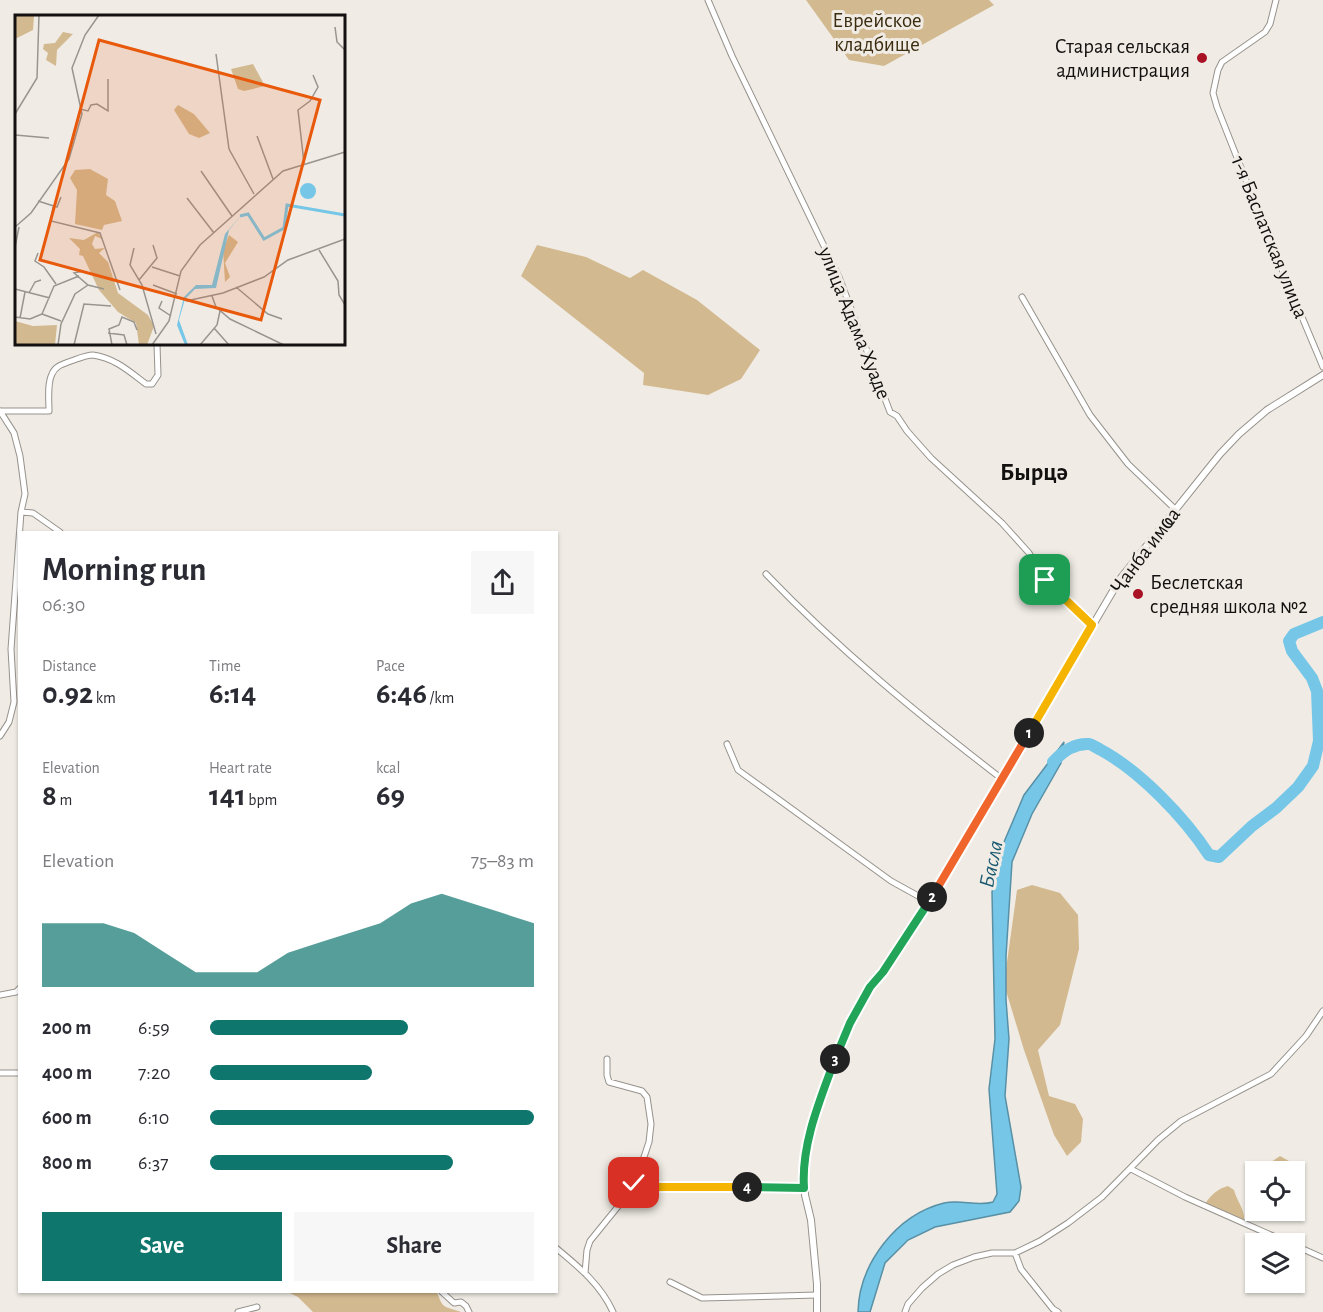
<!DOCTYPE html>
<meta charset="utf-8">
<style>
:root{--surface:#fff;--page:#f7f7f7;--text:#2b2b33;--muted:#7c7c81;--accent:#0f766e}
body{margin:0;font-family:"Alegreya Sans",sans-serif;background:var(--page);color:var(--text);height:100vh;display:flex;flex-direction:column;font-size:22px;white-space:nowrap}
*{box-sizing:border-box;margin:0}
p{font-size:20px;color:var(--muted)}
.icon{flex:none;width:33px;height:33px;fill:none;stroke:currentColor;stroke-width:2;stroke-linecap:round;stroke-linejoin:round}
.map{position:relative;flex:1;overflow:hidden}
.panel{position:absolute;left:18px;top:531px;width:540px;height:762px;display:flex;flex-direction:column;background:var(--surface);border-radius:0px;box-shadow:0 2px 4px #0004}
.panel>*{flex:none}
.fabs{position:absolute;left:1245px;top:1161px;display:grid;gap:12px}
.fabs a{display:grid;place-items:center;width:60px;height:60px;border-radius:0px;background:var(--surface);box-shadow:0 2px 4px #0004;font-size:30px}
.pin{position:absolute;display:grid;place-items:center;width:51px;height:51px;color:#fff;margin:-26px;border-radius:12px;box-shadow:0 3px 9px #0006}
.km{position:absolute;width:30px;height:30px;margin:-15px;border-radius:50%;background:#222;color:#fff;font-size:16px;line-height:30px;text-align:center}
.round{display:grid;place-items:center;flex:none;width:63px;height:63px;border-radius:0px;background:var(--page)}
.headline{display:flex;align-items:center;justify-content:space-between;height:102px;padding:0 24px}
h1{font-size:33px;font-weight:700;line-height:45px}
.stats{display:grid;grid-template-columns:repeat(3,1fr);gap:9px;height:102px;padding:6px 24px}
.stats div{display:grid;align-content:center}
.stats b{font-size:30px;font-weight:700}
.stats small{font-size:16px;font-weight:400}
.stats p{font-size:16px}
.chart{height:168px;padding:12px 24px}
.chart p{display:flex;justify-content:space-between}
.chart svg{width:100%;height:108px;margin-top:6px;fill:var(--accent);opacity:.7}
.button{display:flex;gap:12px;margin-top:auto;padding:12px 24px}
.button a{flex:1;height:69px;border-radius:0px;background:var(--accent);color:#fff;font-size:24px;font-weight:700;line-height:69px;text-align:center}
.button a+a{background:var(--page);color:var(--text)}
ul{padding:0 24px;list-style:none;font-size:20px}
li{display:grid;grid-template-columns:96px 72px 1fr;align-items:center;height:45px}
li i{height:15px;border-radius:8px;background:var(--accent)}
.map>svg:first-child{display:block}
.green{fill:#d3b98f}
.water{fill:#76c7e7;stroke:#5890a6;stroke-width:1.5}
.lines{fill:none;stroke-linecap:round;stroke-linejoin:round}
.river{stroke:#76c7e7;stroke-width:12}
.minor-casing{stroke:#96928c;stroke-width:7}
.tertiary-casing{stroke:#96928c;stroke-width:8}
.minor{stroke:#fff;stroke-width:5}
.tertiary{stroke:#fff;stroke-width:6}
.split-1-casing{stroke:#fff;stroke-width:12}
.split-2-casing{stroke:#fff;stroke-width:12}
.split-3-casing{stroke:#fff;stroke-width:12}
.split-4-casing{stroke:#fff;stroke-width:12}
.split-5-casing{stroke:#fff;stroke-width:12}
.split-1{stroke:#f5b400;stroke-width:8}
.split-2{stroke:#f0652b;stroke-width:8}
.split-3{stroke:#22a559;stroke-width:8}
.split-4{stroke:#22a559;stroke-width:8}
.split-5{stroke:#f5b400;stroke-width:8}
.poi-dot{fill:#a81224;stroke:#f0ece5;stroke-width:2}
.labels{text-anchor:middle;stroke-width:6;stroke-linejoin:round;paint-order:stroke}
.park-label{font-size:21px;fill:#3b2c0f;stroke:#f0ece5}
.poi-label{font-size:21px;fill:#13110f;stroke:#f0ece5;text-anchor:end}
.street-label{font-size:21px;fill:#13110f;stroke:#f0ece5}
.water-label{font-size:22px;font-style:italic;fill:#195a71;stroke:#f0ece5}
.quarter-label{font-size:24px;font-weight:bold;fill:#13110f;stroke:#f0ece5}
.inset-river{fill:none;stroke:#76c7e7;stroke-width:3}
.inset-road{fill:none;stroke:#98948f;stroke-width:1.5}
.view{fill:#e8590c;fill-opacity:0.15;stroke:#e8590c;stroke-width:3}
.inset-edge{fill:none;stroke:#13110f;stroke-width:3}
</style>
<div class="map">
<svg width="1323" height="1312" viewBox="0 0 1323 1312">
<rect width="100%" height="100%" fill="#f0ece5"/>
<!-- green -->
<path class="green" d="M806,0H989L994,5L884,66L849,60Z
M537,245L586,257L630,278L643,270L697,300L760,350L741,379L708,395L643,385L644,373L521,276Z
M1032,885L1060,893L1078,915L1079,949L1060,1025L1038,1050L1049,1096L1075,1104L1083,1119L1081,1142L1067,1156L1054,1135L1024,1050L1004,984L1017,890Z
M1280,1156L1296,1165C1291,1175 1275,1172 1265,1171V1166Z
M1228,1186L1234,1190C1236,1199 1245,1210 1244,1219L1239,1220L1205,1204C1211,1195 1217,1189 1228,1186Z
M288,1292H437C443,1310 445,1306 461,1312H313L298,1297Z"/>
<!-- water -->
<path class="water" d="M1064,742L1061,763L1032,814L1012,862L1006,956V1000L1009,1039L1005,1096L1021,1187L1019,1201L1010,1212L935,1227L908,1240L885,1263L870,1312H858C859,1264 896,1215 944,1203C961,1199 977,1207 993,1202L997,1194L989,1089L995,1039L992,892L1004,842L1024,795Z"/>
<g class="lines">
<!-- river -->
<path class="river" d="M1053,762C1062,752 1074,743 1089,744C1093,745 1097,748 1101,750C1140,771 1185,818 1209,855L1219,857L1252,826L1276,808L1298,787L1313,766L1319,741L1317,691L1312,678L1292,651L1289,641L1294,634L1323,622"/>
<!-- minor casing -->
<g class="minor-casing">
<path id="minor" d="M708,0L732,56L839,277L890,412L897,416L907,431L931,458L1002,523L1029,553L1045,580L1092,625
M1276,0L1270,24L1265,32L1222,62L1218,70L1213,93L1217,107L1270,241L1323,367
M1022,297L1090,415L1128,464L1175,509
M0,411L14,433L20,456L25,494L21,512L11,649L14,702L9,722L0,736
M0,411H49C49,399 47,384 52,374C55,366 63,364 71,361C77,359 86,355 93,355C115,358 130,372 146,384H152L158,375L157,344
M21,512L33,513L60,532
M766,574C839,650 919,715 1002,779
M727,744L738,770L891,881L929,902
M0,995L16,992L20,988
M0,1073H20
M1131,1169L1185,1197L1291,1244
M634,1183L653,1187L804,1188
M1294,1245L1323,1258
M556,1248C579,1267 601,1285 613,1312
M1015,1253L1021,1269L1053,1309L1058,1312
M585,1273L587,1250L590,1241L629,1193L637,1178L649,1142L651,1124L647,1097L642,1091L609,1082L607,1075V1059
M670,1282L702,1298L817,1295
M442,1292L454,1303L461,1302L466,1306L469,1312
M238,1312L257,1307
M905,1312L908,1304L922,1288L938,1274L953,1265L974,1257L992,1253H1015L1040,1241L1068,1223L1102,1197L1158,1140L1181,1121L1271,1074L1306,1036L1323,1011"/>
</g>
<!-- tertiary casing -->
<g class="tertiary-casing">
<path id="tertiary" d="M817,1312V1284L811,1220L805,1195L804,1161L819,1104L850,1023L870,987L883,972L939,886L1120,579L1220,454L1239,434L1267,410L1323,375"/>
</g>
<!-- minor -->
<use href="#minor" class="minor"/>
<!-- tertiary -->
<use href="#tertiary" class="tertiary"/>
</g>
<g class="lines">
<!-- split-1 casing -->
<g class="split-1-casing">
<path id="split-1" d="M1029,733L1092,625L1045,580"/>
</g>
<!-- split-2 casing -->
<g class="split-2-casing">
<path id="split-2" d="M932,897L1029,733"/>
</g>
<!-- split-3 casing -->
<g class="split-3-casing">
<path id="split-3" d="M835,1059L850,1023L870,987L883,972L932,897"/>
</g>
<!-- split-4 casing -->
<g class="split-4-casing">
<path id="split-4" d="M747,1187L804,1188C801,1144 820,1100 835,1059"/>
</g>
<!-- split-5 casing -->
<g class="split-5-casing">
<path id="split-5" d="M634,1183L653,1187H747"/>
</g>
<!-- split-1 -->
<use href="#split-1" class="split-1"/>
<!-- split-2 -->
<use href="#split-2" class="split-2"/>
<!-- split-3 -->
<use href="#split-3" class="split-3"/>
<!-- split-4 -->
<use href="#split-4" class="split-4"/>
<!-- split-5 -->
<use href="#split-5" class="split-5"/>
</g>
<!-- markers -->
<g class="poi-dot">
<circle cx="1202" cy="58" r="6"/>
<circle cx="1138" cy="594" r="6"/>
</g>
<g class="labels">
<!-- park labels -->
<g class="park-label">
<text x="877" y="27">Еврейское<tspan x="877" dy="24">кладбище</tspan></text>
</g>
<!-- poi labels -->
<g class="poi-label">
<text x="1190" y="53">Старая сельская<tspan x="1190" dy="24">администрация</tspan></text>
<text x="1150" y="589" text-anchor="start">Беслетская<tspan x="1150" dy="24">средняя школа №2</tspan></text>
</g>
<!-- street labels -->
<g class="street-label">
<text transform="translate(1270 237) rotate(68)" y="7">1-я Баслатская улица</text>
<text transform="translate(855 323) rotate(68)" y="7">улица Адама Хуаде</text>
<text transform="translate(1145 550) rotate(-53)" y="7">Ҷанба имҩа</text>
</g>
<!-- water labels -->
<g class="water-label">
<text transform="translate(990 864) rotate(-78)" y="8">Басла</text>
</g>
<!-- quarter labels -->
<g class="quarter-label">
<text x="1034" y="480">Бырцә</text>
</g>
</g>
<!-- overview -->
<g transform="translate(15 15)">
<rect width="330" height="330" fill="#f0ece5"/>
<path d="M0,0H19L18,15L0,24ZM48,17L58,19L42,35L41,51L31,45L33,38L28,34L29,29L40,28ZM238,49L250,71L229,76L223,74L216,54ZM163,90L179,99L195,118L184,123L174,119L159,95ZM75,154L93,164L91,180L100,186L107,206L89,210L87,215L60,209L62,175L55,163L60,155ZM83,217L87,224L80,221L77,229L80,234L90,233L84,238L93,247L103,278L133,300L139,311L132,330H124L121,308L103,297L84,275L68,241L64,240L65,234L54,223L69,225ZM214,220L223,227L210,248L215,262L210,267L208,235ZM0,306L18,311L42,310L40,330H0Z" fill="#d3b98f"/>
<path d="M285 176a8 8 0 1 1 16 0a8 8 0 1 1-16 0ZM229,197L214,215L201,273L180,274L170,284L164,305L173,330H170L162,310L169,282L181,270H197L210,219Z" fill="#76c7e7"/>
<path class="inset-river" d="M225,201L233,199L249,224L269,213L272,190L330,200"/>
<path class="inset-road" d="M320,12L322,27L330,35M201,39L214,134L239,179M65,94L73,96L76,90L82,89L93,96V64M0,99L22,63L24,0M0,120L34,123M242,121L258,164M289,148L283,95L295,86L303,72L298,60M186,156L217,201M172,183L199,218M23,186L42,192L46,182M38,192L36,206L85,218L105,275M0,212L16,198L54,144L67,99L57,53L70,20L84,0M0,232L4,212M119,233L115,250L127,270L141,319M304,235L323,266L324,280L330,290M23,238L20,246L29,252L41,269M137,252L165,261M68,256L59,258L73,270L89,274M124,265L142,243L138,230M138,270L162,279M221,272L253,299L267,304M0,274L35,283M14,278L20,267L26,265M197,281L201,292L215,304L269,330M147,286L144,293L156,301M171,286L208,278L249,262L273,245L330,224M27,299L39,271L64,261M27,299L46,306M0,302L15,304L27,299M5,303L10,277M199,313L214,330M93,318L109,320L112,330M43,330L46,309L60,279L73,270M59,330L69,289L96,291M97,330L94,314L104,310L107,302L119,307L122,315M137,330L154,306L166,256L185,230L268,156L330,137M185,330L202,310L205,296"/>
<path class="view" d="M84,25L305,85L246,305L25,245Z"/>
<rect width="330" height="330" class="inset-edge"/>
</g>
</svg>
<div class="fabs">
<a><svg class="icon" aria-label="locate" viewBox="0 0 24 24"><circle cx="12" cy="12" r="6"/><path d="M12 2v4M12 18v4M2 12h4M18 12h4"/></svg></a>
<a><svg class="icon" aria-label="layers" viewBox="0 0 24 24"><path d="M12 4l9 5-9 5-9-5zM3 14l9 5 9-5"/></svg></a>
</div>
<div class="pin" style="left:1045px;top:580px;background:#1e9e55"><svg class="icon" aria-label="arrive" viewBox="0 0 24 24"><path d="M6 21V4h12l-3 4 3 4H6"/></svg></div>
<div class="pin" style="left:634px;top:1183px;background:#d93025"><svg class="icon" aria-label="check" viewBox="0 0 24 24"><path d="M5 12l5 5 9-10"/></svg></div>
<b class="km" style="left:1029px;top:733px">1</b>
<b class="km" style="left:932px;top:897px">2</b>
<b class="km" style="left:835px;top:1059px">3</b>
<b class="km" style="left:747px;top:1187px">4</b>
<section class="panel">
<div class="headline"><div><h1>Morning run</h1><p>06:30</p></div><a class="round"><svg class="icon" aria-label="share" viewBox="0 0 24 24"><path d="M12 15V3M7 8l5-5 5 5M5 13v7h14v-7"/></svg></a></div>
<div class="stats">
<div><p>Distance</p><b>0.92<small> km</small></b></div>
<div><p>Time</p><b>6:14</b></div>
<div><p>Pace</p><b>6:46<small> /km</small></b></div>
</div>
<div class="stats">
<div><p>Elevation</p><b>8<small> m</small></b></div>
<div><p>Heart rate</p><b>141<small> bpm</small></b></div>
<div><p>kcal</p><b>69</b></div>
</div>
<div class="chart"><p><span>Elevation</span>75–83 m</p>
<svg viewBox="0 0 160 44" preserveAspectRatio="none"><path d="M0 44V18L10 18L20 18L30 22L40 30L50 38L60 38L70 38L80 30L90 26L100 22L110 18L120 10L130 6L140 10L150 14L160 18V44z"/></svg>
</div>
<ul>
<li><b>200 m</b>6:59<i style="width:61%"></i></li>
<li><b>400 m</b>7:20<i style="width:50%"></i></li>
<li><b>600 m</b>6:10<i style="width:100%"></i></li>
<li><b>800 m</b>6:37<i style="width:75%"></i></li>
</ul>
<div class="button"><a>Save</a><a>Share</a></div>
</section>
</div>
